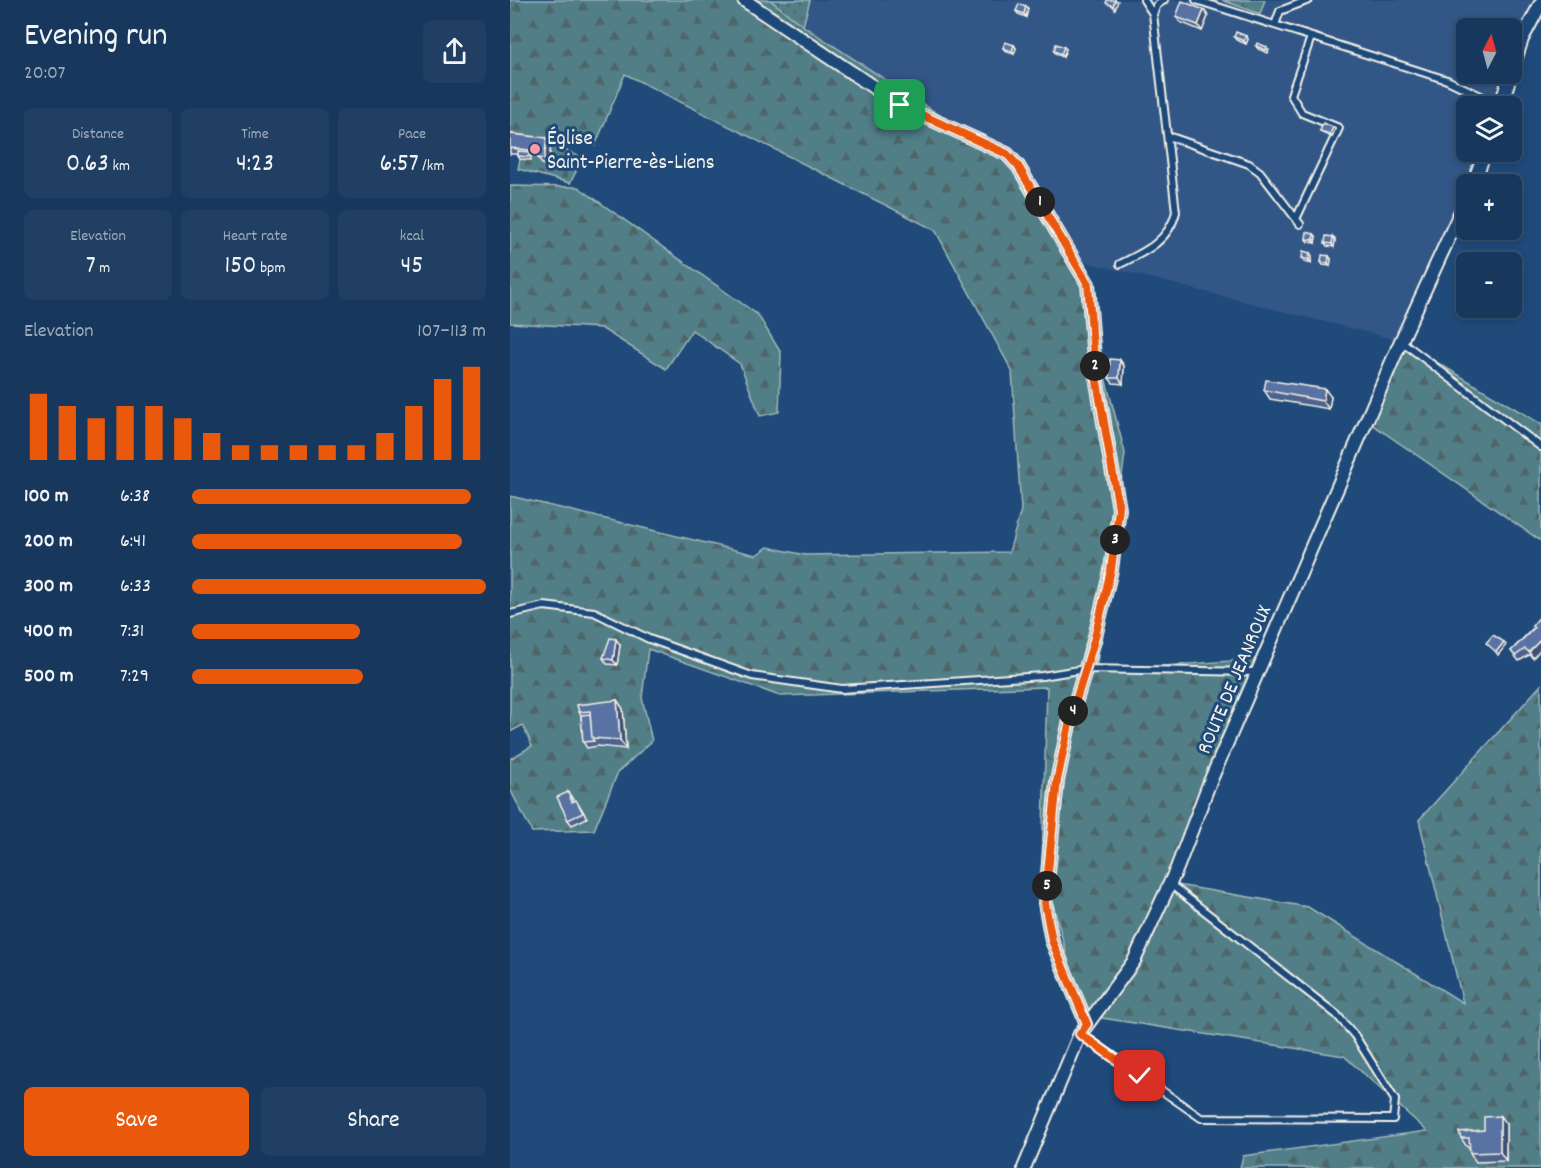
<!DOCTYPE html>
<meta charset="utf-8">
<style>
:root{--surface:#17385c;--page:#203f62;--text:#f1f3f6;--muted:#9eacbb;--line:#365272;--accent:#ea580c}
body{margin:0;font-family:Dekko,sans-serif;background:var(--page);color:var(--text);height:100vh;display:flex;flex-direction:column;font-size:22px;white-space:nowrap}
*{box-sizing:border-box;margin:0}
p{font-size:20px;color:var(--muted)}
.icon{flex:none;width:33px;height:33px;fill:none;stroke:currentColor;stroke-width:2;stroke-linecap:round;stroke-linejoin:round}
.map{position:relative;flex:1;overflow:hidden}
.panel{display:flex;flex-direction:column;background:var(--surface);width:510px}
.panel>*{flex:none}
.needle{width:39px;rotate:6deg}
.controls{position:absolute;left:946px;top:18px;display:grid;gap:12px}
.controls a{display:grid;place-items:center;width:66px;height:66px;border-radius:9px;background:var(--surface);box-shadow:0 3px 9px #0003,0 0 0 2px var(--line);font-size:30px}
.pin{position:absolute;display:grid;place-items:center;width:51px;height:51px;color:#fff;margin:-26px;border-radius:12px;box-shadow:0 3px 9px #0006}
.km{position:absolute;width:30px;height:30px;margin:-15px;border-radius:50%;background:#222;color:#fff;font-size:16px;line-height:30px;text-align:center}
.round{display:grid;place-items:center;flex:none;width:63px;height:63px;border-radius:9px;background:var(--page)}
.headline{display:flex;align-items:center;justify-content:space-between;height:102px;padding:0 24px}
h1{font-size:33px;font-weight:600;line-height:45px}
.metrics{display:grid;grid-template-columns:repeat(3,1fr);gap:9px;height:102px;padding:6px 24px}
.metrics div{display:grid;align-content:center;border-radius:9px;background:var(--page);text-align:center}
.metrics b{font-size:26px;font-weight:600}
.metrics small{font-size:16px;font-weight:400}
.metrics p{font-size:16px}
.chart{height:168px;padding:12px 24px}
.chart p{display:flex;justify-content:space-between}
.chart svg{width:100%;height:108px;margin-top:6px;stroke:var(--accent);stroke-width:6}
.primary-button{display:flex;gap:12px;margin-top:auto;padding:12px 24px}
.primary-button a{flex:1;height:69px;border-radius:9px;background:var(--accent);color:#fff;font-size:24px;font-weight:600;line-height:69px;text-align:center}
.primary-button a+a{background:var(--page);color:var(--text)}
ul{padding:0 24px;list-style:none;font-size:20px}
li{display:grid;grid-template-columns:96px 72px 1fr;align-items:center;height:45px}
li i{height:15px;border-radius:8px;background:var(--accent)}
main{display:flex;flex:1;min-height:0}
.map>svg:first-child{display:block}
.built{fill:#305686}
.grass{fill:url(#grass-dots);stroke:#a2b8b8;stroke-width:1.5}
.forest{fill:url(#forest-firs);stroke:#a2b8b8;stroke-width:1.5}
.cemetery{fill:url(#cemetery-stones);stroke:#a2b8b8;stroke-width:1.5}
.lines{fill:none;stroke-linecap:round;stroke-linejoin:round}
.service-casing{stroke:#f4f1e8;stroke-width:10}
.minor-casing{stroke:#f4f1e8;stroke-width:16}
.service{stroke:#1f4a7a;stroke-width:6}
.minor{stroke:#1f4a7a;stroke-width:12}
.wall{fill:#4d628c;stroke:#f4f1e8;stroke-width:1.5}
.shaded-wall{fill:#3e5072;stroke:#f4f1e8;stroke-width:1.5}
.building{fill:#5972a3;stroke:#f4f1e8;stroke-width:1.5}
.route-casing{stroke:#fff;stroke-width:12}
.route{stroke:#ea580c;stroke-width:8}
.poi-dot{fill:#ff9aa2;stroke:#1f4a7a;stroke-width:2}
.labels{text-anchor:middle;stroke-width:6;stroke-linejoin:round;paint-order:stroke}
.poi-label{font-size:21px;fill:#f4f1e8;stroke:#1f4a7a;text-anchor:start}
.street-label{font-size:21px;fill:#f4f1e8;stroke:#1f4a7a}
</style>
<main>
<section class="panel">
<div class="headline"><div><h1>Evening run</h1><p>20:07</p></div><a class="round"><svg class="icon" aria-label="share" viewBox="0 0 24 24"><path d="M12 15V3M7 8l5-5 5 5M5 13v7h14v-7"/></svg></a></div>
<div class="metrics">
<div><p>Distance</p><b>0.63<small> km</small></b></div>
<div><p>Time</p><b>4:23</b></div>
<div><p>Pace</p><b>6:57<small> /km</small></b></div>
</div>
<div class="metrics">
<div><p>Elevation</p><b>7<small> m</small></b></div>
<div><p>Heart rate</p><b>150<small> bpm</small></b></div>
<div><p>kcal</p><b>45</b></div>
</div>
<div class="chart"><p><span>Elevation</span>107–113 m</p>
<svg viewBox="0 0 160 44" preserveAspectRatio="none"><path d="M5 44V17M15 44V22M25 44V27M35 44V22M45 44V22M55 44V27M65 44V33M75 44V38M85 44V38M95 44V38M105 44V38M115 44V38M125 44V33M135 44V22M145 44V11M155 44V6"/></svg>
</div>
<ul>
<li><b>100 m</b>6:38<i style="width:95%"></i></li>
<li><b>200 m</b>6:41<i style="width:92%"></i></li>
<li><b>300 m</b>6:33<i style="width:100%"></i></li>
<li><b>400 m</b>7:31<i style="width:57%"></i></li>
<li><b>500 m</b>7:29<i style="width:58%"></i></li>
</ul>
<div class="primary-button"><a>Save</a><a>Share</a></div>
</section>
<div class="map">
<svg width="1031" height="1168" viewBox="0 0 1031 1168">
<defs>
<pattern id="grass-dots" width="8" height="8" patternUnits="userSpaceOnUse" patternTransform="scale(1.5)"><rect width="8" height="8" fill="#517e87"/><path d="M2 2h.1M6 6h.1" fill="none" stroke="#4d666a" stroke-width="1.8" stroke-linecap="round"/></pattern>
<pattern id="forest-firs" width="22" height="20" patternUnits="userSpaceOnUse" patternTransform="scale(1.5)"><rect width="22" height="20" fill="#517e87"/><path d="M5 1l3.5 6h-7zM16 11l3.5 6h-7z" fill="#4d666a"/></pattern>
<pattern id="cemetery-stones" width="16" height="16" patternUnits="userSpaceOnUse" patternTransform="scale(1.5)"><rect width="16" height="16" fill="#517e87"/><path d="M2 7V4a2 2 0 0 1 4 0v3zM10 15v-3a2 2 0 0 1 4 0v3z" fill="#4d666a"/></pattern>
</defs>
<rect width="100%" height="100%" fill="#1f4a7a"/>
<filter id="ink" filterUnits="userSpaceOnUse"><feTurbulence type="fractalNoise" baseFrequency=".0167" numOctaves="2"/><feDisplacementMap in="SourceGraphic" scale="12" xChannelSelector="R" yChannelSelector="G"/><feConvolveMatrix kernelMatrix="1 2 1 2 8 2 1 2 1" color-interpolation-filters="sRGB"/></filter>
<g filter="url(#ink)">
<!-- built -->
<path class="built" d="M300,0H1031L1002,70V28H957V74H1001L990,106H957V152H975L963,184H957V198L891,341L564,259L293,26Z"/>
<!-- grass -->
<path class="grass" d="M260,0H300L293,26Z"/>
<!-- forest -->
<path class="forest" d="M0,0H260L293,26L508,166L564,259L615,453L586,671L747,659L661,884L798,907L953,1003L909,820L1031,685V1168H730L733,1156L917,1131L834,1056L573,1015L532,863L537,687L270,696L138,649L132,698L142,741L108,772L84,830L22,832L0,789V759L22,746L13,725L0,732V496L246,555L258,547L295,555L499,552L511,510L502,371L425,230L115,74L85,146L0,133Z
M712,0H755L750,14Z
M0,186L68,187L248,315L271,353L269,412L250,416L230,364L182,330L156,369L91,328L0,323Z
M891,341L1031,424V541L853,418Z"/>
<!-- cemetery -->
<path class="cemetery" d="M41,144L73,158L60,183L8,169L10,159L21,160V155Z"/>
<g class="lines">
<!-- service casing -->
<g class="service-casing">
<path id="service" d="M634,0L643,14
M686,0L937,80L990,105
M765,25L770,11L799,0
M658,136L739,164L750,172L790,224
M786,219L829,128L792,113L781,95L801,37
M610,264C635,252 659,241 666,212L643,14L647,5L654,0
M891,341L1031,447
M0,614L34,606L84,612L139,639L242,676L332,689L532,676L575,669L747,672
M571,1034L691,1118L883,1119L885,1100L845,1036L827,1015L660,884"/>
</g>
<!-- minor casing -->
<g class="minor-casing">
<path id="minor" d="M234,0L390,105L497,154L508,166L578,284L585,371L609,509L601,570L584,641L560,720L547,781L535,903L542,941L577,1024
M1002,69L1012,39L1031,3
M990,106L1001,74
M963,184L975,152
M514,1168L570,1034L624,961L667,868L699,784L891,341L957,198"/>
</g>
<!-- service -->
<use href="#service" class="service"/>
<!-- minor -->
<use href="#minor" class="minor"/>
</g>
<!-- wall -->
<path class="wall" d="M516,6L518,9L516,17L508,14L506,11Z
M694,10L698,16L692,31L670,22L666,17Z
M736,36L738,39L736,44L726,40L724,37Z
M504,45L506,48L504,54L495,51L493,48Z
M746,46L759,50L758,53L748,49Z
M556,49L553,57L546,54L544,51Z
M825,129L822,137L812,133L810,131Z
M0,134L41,144L38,165L32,164L28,158V156L21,155V160L10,159L8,156V154H0Z
M804,234L806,236L805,243L798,242L796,239Z
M825,240L824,247L817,246L815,243Z
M800,253L802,256L801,263L794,261L792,258Z
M821,259L820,266L813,265L811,262Z
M610,360L614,366L613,384L603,383L599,378Z
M754,390L821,397L819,409L760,399Z
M1023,628V658L1019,655L1009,661L1001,651Z
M110,645L107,665L97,664L93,658Z
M107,700L113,709L116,749L88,746L77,748L73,742L71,715L69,712Z
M58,792L64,801L70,806L77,818L62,825L58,820Z
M996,1124V1161L966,1162L960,1153L959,1147H957L951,1138L974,1130Z"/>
<!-- shaded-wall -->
<path class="shaded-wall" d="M605,0L608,1L605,9L603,6Z
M516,6L518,9L516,17L514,14Z
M694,10L698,16L692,31L688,25Z
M736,36L738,39L736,44L734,41Z
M504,45L506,48L504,54L502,51Z
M554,47L556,49L553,57L551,54Z
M823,127L825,129L822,137L820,134Z
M37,138L41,144L38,165L34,159Z
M804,234L806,236L805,243L803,240Z
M823,237L825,240L824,247L822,244Z
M800,253L802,256L801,263L799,260Z
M819,256L821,259L820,266L818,263Z
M610,360L614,366L613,384L609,378Z
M815,389L821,397L819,409L813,401Z
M106,639L110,645L107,665L103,660Z
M1031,639V649L1023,658L1019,652Z
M994,642L996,645L988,655L986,652Z
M107,700L113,709L116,749L110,740Z
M990,1116L996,1124V1161L990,1152Z"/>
<!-- building -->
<path class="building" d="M597,0H605L603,6L596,3Z
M672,1L694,10L688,25L666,17Z
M509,4L516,6L514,14L506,11Z
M726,32L736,36L734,41L724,37Z
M495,42L504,45L502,51L493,48Z
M747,43L757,47L756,50L746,46Z
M546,44L554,47L551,54L544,51Z
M813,123L823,127L820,134L810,131Z
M0,134L37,138L34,159L28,158V151L0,148Z
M8,151L19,152V157L8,156Z
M797,232L804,234L803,240L796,239Z
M816,236L823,237L822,244L815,243Z
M793,251L800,253L799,260L792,258Z
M812,255L819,256L818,263L811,262Z
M600,359L610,360L609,378H599Z
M756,380L815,389L813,401L754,390Z
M1031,615V639L1019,652L1015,649L1005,656L1001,651L1024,628L1022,626Z
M983,635L994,642L986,652L976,643Z
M100,638L106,639L103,660L93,658Z
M107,700L110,740L82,738L80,711L69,712L67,705Z
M80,714L82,738L84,741L73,742L71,715Z
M58,792L62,802L66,800L73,813L58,820L47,797Z
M990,1116V1152L960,1153L959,1138H951L949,1132L974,1130V1117Z"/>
</g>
<g class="lines" filter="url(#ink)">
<!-- route casing -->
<g class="route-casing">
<path id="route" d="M390,105L497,154L508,166L578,284L585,370L609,509L601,570L584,641L560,720L547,781L535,903L542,941L577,1024L570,1034L630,1076"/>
</g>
<!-- route -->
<use href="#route" class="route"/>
</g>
<!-- markers -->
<circle class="poi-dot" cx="25" cy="149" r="6"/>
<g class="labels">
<!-- poi labels -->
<g class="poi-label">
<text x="37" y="144">Église<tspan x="37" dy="24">Saint-Pierre-ès-Liens</tspan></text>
</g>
<!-- street labels -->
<g class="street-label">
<text transform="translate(723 679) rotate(-67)" y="7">ROUTE DE JEANROUX</text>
</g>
</g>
</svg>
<div class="controls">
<a><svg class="needle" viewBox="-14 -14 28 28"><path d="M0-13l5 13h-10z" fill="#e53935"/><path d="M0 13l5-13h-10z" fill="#9eacbb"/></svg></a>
<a><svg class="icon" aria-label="layers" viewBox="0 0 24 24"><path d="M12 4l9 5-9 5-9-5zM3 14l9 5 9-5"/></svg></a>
<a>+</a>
<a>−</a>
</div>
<div class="pin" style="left:390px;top:105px;background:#1e9e55"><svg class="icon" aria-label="arrive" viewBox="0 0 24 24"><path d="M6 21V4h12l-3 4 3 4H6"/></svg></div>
<div class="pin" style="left:630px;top:1076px;background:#d93025"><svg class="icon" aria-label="check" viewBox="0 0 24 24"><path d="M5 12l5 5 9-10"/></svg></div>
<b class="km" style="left:530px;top:202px">1</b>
<b class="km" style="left:585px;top:366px">2</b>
<b class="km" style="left:605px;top:540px">3</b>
<b class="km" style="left:563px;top:711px">4</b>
<b class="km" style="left:537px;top:886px">5</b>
</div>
</main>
